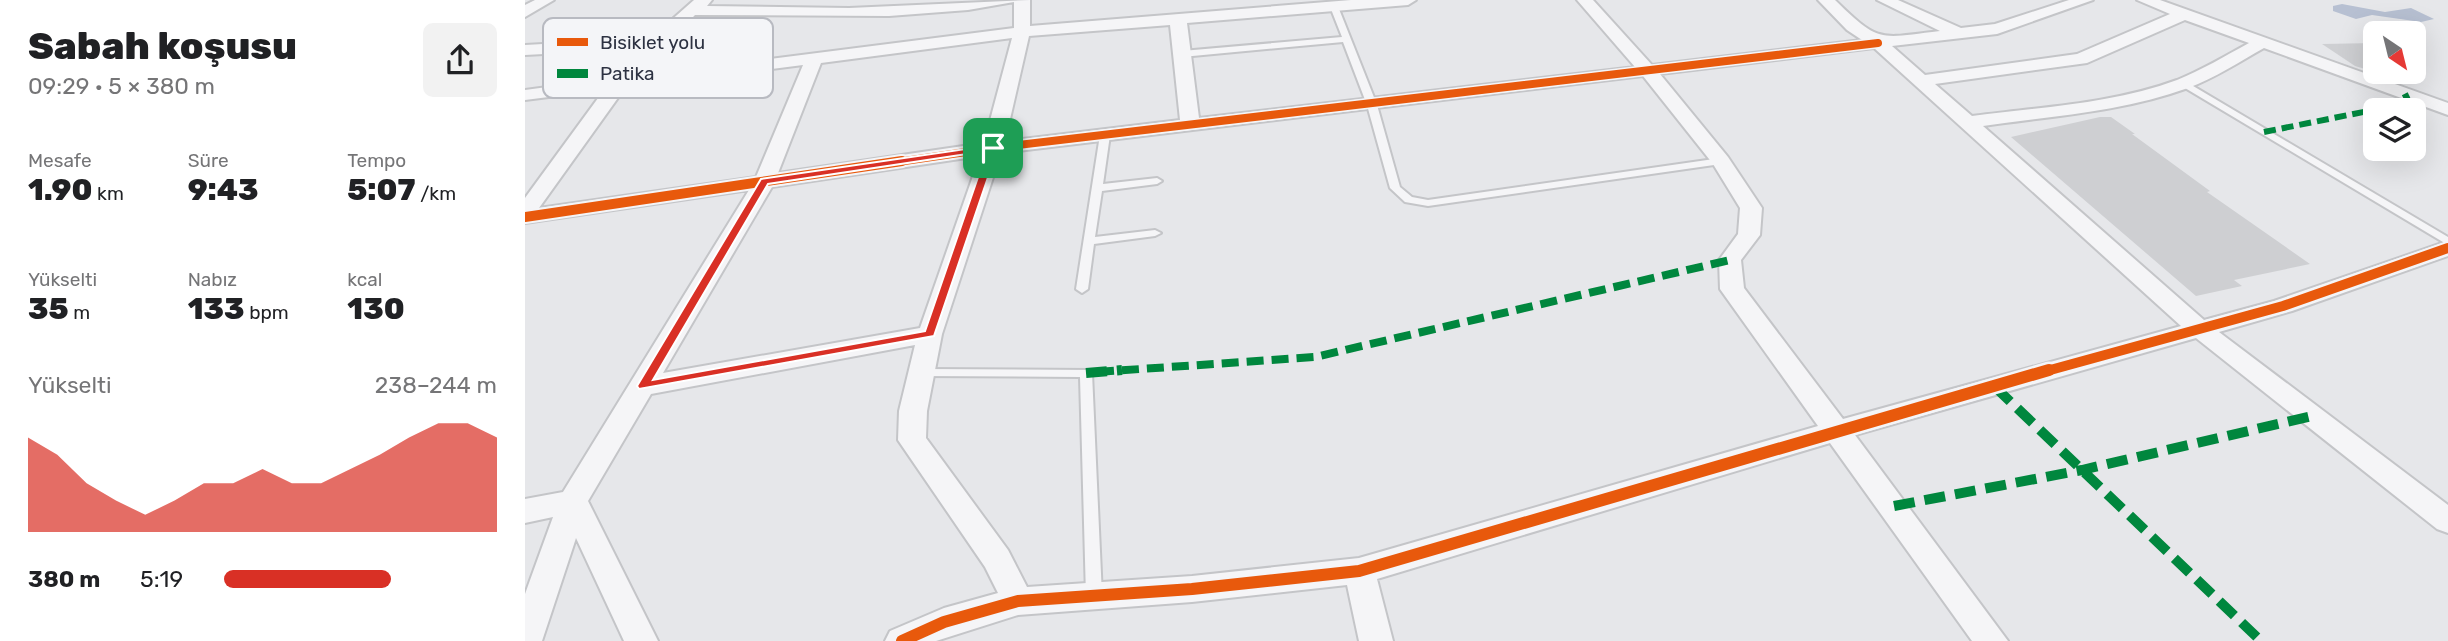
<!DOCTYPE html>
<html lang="tr">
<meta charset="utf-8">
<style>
:root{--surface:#fff;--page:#f2f2f2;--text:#202124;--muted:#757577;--accent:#d93025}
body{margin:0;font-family:Rubik,sans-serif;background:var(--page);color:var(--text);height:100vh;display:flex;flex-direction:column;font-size:26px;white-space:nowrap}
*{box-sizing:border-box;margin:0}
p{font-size:23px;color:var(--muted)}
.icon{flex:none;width:38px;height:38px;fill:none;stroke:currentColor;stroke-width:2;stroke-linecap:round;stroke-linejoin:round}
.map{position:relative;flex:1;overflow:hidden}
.panel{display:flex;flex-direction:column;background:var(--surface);width:525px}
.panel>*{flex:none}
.needle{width:46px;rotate:145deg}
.buttons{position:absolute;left:1838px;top:21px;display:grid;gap:14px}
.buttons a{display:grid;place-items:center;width:63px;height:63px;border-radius:10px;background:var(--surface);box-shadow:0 7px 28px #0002;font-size:35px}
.pin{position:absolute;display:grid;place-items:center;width:60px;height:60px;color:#fff;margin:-30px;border-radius:14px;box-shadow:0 4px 10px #0006}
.round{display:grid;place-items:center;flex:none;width:74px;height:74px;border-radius:10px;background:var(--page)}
.summary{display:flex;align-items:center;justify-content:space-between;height:119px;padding:0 28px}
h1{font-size:38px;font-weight:800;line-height:52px}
.stats{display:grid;grid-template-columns:repeat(3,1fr);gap:10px;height:119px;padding:7px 28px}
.stats div{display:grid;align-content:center}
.stats b{font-size:30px;font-weight:800}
.stats small{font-size:19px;font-weight:400}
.stats p{font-size:19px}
.chart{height:196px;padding:14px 28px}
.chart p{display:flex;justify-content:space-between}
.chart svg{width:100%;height:126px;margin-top:7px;fill:var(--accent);opacity:.7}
ul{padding:0 28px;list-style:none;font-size:23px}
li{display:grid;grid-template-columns:112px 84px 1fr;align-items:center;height:52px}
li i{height:18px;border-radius:9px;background:var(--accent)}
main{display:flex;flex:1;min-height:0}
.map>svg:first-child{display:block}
.water{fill:#b7c0d2}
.building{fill:#cecfd2}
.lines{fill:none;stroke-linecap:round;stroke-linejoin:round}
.lane-casing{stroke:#c4c5c8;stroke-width:4}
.street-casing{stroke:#c4c5c8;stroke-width:4}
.lane{fill:#f5f5f7;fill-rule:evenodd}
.street{fill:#f5f5f7;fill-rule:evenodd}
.quiet-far2{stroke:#00873e;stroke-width:6;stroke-dasharray:12 6;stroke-linecap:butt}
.quiet-far1{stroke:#00873e;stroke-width:8;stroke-dasharray:17 8;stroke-linecap:butt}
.quiet{stroke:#00873e;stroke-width:10;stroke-dasharray:21 10;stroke-linecap:butt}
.cycleway-far2-casing{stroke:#f4f5f8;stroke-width:11}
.cycleway-far1-casing{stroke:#f4f5f8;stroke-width:14}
.cycleway-casing{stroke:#f4f5f8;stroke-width:17}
.cycleway-far2{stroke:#e8590c;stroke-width:8}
.cycleway-far1{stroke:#e8590c;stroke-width:10}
.cycleway{stroke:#e8590c;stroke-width:12}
.route{fill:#d93025;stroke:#fff;stroke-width:2;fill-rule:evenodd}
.key{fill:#f4f5f8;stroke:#b8bac1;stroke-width:2}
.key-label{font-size:19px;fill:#2d3242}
</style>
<main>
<section class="panel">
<div class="summary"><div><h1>Sabah koşusu</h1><p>09:29 · 5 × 380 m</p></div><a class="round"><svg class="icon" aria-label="share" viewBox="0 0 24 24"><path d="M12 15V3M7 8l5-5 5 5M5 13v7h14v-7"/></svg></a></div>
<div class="stats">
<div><p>Mesafe</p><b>1.90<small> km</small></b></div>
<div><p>Süre</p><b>9:43</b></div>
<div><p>Tempo</p><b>5:07<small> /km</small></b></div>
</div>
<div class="stats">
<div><p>Yükselti</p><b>35<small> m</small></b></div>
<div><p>Nabız</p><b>133<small> bpm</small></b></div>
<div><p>kcal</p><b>130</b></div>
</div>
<div class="chart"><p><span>Yükselti</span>238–244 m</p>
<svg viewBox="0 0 160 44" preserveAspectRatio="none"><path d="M0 44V11L10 17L20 27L30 33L40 38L50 33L60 27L70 27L80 22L90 27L100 27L110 22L120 17L130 11L140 6L150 6L160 11V44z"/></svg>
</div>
<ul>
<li><b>380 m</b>5:19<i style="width:61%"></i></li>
</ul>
</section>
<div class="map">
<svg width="1923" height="641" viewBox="0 0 1923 641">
<rect width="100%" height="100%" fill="#e6e7ea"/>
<!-- water -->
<path class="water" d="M1817,4L1860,12L1886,8L1909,19L1896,22L1847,15L1831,19L1808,11V6Z"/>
<!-- building -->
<path class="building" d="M1850,43V72L1830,66L1797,44Z
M1575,117H1586L1610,134H1607L1685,191L1682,192L1785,264L1709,280L1717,286L1671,296L1486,137Z"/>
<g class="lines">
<!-- lane casing -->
<g class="lane-casing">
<path id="lane" d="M805,2L812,4L852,105L875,187L887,197L903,200L1196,158L1201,161L1196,164L903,206L880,202L865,188L842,105L818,42L657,57L653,54L657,51L817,37L804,4Z
M1658,80L1923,237V245L1655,85L1654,83Z
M580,132L585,135L578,184L632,178L637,181L632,184L577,191L570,237L630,230L636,233L630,236L569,244L563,289L557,293L551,289L575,135Z
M398,369L566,370L567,373L577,596L575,601L569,603L563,601L561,596L555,377L393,376L392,373Z"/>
</g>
<!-- street casing -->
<g class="street-casing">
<path id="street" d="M10,0H29L0,17V5Z
M169,0H187L182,6L324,8L505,0V26L826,0H891L883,5L662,23L674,118L1110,67L1052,0H1068L1127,65L1337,40L1322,30L1293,0H1310C1355,44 1354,38 1415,31L1352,0H1373L1436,28L1470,24L1544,0H1568L1472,34L1367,46L1400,75L1552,54L1645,14L1612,0H1635L1923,103V115L1739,48C1714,62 1690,78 1663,88C1597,112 1527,116 1458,126L1679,320L1749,301L1923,241V256L1767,311L1694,332L1923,505V533L1912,529L1671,338L1330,435L1483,641H1447L1305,443L852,579L868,641H834L822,585L667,602L493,615L411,641H360L365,631L419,608L473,593L460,567L373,440L374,411L390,345L126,394L63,501L133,641H99L51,538L17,641H0V594L28,517L0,523V499L38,492L224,190L0,223V198L79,90L0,100V90L89,78L115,49L0,55V45L126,38ZM489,2V28L110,76L170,15L364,16L443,10ZM1660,20L1724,43C1700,56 1677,70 1652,80C1587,104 1515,107 1447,116L1410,84L1562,63ZM645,25L655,120L480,141L504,36ZM487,38L459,143L253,173L296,63ZM1349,48L1656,326L1318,419L1219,288L1216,260L1235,235L1237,208L1203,157L1135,74ZM278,65L231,177L14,208L100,88ZM1118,76L1188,164L1215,208L1213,234L1194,260L1195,289L1293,426L834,558L667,576L502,587L483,550L401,438L402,411L417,334L476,153ZM455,156L395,328L138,373L247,187Z"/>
</g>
<!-- lane -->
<use href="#lane" class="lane"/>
<!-- street -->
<use href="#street" class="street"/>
<!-- quiet-far2 -->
<path class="quiet-far2" d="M1739,132L1858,108L1884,95"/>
<!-- quiet-far1 -->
<path class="quiet-far1" d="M572,372L790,357L1205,260"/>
<!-- quiet -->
<path class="quiet" d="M561,373L597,370
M1470,387L1736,641
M1369,506L1557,470L1787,416"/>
<!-- cycleway-far2 casing -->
<g class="cycleway-far2-casing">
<path id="cycleway-far2" d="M366,163L468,148L1353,43"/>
</g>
<!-- cycleway-far1 casing -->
<g class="cycleway-far1-casing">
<path id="cycleway-far1" d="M0,217L377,161
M1518,372L1758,306L1923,248"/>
</g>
<!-- cycleway casing -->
<g class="cycleway-casing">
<path id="cycleway" d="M377,641L419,622L493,601L667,589L834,571L1524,370"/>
</g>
<!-- cycleway-far2 -->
<use href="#cycleway-far2" class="cycleway-far2"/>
<!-- cycleway-far1 -->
<use href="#cycleway-far1" class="cycleway-far1"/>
<!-- cycleway -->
<use href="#cycleway" class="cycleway"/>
</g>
<!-- route -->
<path class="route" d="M468,145L473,148L409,336L114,389L112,386L236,179ZM462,151L400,331L128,380L243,184Z"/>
<!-- legend -->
<rect x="18" y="18" width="230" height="80" rx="10" class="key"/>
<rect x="32" y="38" width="31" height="8" fill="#e8590c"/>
<rect x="32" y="69" width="31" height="9" fill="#00873e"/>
<g class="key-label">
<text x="75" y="49">Bisiklet yolu</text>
<text x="75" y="80">Patika</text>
</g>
</svg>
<div class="buttons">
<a><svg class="needle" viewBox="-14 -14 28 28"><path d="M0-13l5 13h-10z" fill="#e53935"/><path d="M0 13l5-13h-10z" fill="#757577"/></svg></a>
<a><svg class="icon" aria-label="layers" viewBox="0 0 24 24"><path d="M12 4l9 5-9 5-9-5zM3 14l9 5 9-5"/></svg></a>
</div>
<div class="pin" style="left:468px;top:148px;background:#1e9e55"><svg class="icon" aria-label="arrive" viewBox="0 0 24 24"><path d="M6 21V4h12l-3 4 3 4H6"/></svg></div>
</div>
</main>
